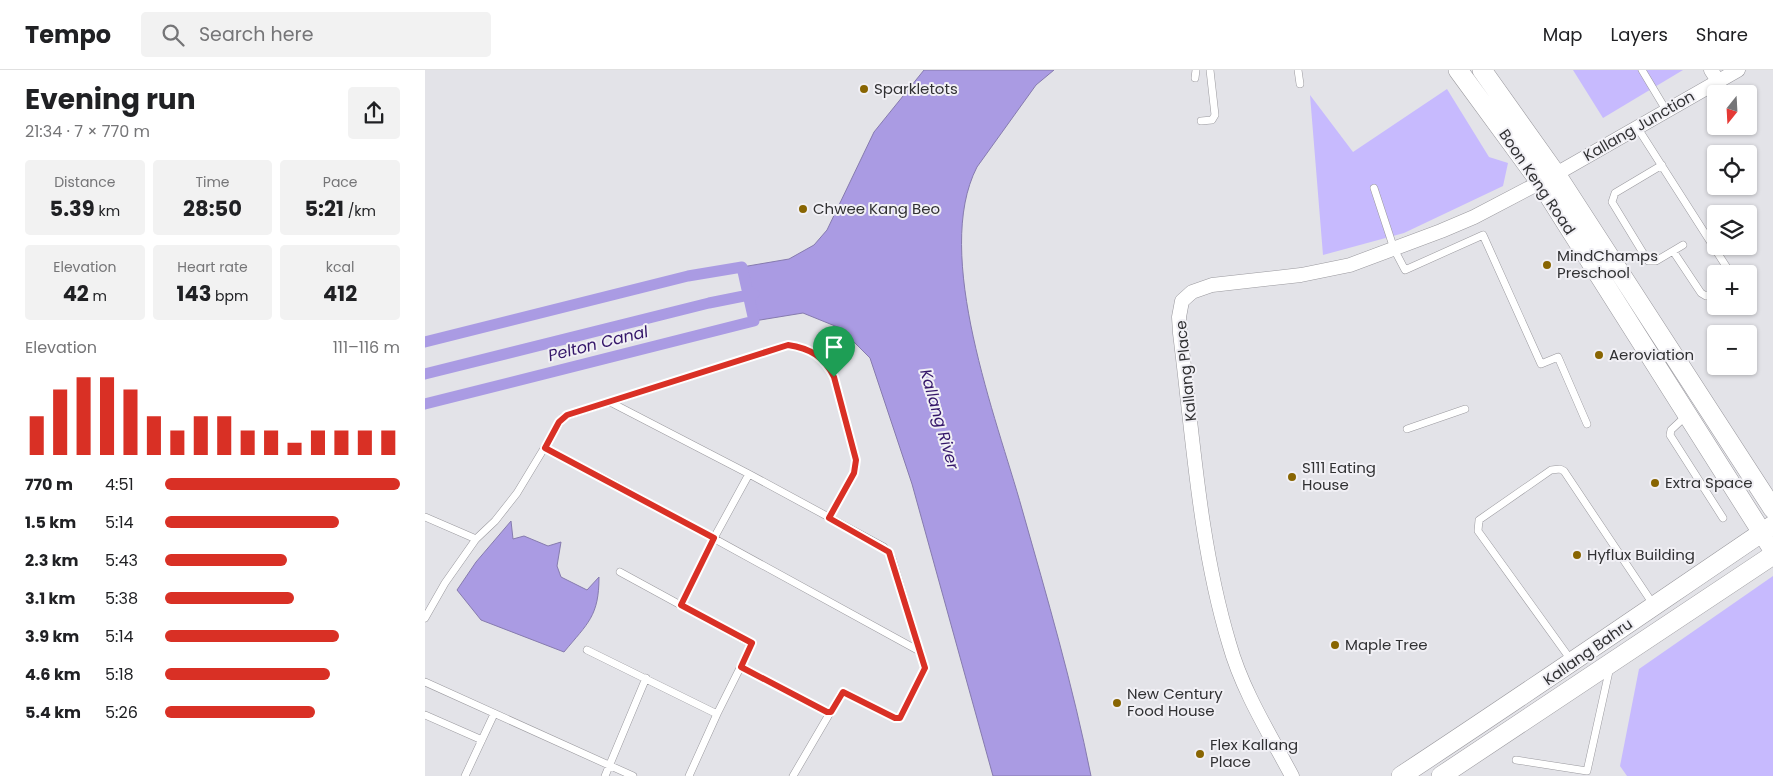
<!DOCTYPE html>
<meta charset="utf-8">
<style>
:root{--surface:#fff;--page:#f2f2f2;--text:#202124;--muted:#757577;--line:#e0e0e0;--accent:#d93025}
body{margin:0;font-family:Poppins,sans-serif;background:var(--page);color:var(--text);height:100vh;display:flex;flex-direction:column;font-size:19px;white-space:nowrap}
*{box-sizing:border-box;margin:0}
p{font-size:16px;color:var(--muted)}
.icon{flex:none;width:28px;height:28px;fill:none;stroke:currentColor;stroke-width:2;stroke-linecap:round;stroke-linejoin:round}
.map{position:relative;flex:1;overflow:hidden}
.drawer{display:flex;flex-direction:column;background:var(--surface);width:425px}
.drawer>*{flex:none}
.needle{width:32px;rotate:198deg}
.controls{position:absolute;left:1282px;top:15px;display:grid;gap:10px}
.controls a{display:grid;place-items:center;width:50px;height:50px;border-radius:5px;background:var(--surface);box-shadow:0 1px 4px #0004;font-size:25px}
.pin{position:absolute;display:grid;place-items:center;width:42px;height:42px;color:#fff;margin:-51px -21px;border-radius:50% 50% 50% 0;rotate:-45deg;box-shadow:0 0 5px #0007}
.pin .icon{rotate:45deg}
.round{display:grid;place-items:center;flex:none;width:52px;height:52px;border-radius:5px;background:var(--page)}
.headline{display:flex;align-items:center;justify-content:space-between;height:85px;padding:0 25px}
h1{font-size:28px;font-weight:700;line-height:38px}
.metrics{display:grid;grid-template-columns:repeat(3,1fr);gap:8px;height:85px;padding:5px 25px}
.metrics div{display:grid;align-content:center;border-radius:5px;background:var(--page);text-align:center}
.metrics b{font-size:21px;font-weight:700}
.metrics small{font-size:14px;font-weight:400}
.metrics p{font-size:14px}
.chart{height:140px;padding:10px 25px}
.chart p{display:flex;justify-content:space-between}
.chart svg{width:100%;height:90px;margin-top:5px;stroke:var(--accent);stroke-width:6}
ul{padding:0 25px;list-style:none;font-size:16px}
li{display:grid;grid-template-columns:80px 60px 1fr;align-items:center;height:38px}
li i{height:12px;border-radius:6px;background:var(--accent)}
header{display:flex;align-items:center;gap:30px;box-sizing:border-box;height:70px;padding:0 25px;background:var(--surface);border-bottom:1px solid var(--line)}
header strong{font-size:24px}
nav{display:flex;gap:28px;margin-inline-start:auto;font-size:18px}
.search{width:350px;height:45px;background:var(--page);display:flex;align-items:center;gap:12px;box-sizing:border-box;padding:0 18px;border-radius:5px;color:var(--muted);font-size:19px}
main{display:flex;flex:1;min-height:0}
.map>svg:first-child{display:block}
.green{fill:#c7bafe}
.water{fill:#aa9be3;stroke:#867bae}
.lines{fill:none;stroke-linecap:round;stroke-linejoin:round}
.canal{stroke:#aa9be3;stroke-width:11}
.service-casing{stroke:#9a999e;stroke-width:8}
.minor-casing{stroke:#9a999e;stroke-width:15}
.secondary-casing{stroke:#9a999e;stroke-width:20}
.service{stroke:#fff;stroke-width:7}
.minor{stroke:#fff;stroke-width:14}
.secondary{stroke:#fff;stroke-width:19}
.route-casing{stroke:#fff;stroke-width:10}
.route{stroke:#d93025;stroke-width:6}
.poi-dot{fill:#886502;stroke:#f1f0f5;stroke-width:2}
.labels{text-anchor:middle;stroke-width:4;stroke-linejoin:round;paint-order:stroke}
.poi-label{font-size:15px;fill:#313133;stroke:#f1f0f5;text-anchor:start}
.street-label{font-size:15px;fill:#313133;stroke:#f1f0f5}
.water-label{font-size:16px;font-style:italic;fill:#341669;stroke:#f1f0f5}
</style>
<header>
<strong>Tempo</strong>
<div class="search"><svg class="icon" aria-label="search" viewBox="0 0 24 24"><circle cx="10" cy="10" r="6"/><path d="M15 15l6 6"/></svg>Search here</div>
<nav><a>Map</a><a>Layers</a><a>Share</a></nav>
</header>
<main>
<section class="drawer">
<div class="headline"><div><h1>Evening run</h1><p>21:34 · 7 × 770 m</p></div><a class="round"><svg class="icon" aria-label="share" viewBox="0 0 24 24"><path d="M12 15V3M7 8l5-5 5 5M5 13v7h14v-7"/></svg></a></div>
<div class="metrics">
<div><p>Distance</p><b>5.39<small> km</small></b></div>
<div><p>Time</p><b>28:50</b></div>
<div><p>Pace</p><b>5:21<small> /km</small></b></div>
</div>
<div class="metrics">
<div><p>Elevation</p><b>42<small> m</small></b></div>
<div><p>Heart rate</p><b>143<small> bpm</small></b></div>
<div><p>kcal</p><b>412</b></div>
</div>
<div class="chart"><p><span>Elevation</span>111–116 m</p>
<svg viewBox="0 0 160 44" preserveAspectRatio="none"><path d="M5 44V25M15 44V12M25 44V6M35 44V6M45 44V12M55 44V25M65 44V32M75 44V25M85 44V25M95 44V32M105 44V32M115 44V38M125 44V32M135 44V32M145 44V32M155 44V32"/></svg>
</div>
<ul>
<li><b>770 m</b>4:51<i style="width:100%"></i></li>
<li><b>1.5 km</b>5:14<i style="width:74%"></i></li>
<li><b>2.3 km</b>5:43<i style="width:52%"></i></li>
<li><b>3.1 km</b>5:38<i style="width:55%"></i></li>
<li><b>3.9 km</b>5:14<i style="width:74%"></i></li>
<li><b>4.6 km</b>5:18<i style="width:70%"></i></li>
<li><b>5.4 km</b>5:26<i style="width:64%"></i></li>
</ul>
</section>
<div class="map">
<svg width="1348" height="706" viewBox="0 0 1348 706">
<rect width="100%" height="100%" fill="#e3e3e8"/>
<!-- green -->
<path class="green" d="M1148,0H1258L1178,48Z
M1022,19L1064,87L1083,93L1078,116L979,163L898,185L885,25L928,82Z
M1348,506V706H1202L1195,696L1214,599Z"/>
<!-- water -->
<path class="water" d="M499,0H629L611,15L552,97C507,184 572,349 597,439C622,527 648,616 666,706H568L487,414L445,288L415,258L378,243L329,251L317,197L364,189L389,175L402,160L449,62Z
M86,451L88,469L99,466L123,476L136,472L132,496L136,507L162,520L174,507C174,546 163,553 139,582L56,550L32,520L51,492Z"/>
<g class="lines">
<!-- canal -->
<path class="canal" d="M0,272L263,206L317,197L329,251L0,334
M0,304L284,233L329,224"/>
<!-- service casing -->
<g class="service-casing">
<path id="service" d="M873,0L875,14
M1217,0L1241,40
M770,8L771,0
M776,51L787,50L790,45L785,0
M1212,57L1306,204
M1237,95L1190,123L1187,132L1223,191H1231L1258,175
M949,118L969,179L980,200L1058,165L1116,294L1133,287L1162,354
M1248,181L1276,223L1281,226L1291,221
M185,332L324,404L459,477L467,488L500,598L475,648H470L422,623L416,624L368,706
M1262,345L1246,360L1245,365L1298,448
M982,359L1040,339
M120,378L186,412L496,582
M0,447L51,469
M195,502L327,574L292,644L264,706
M256,535L289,468L324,404
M0,548L20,513L51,469L70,451L92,423L138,347L363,275C385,278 399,286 409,307L431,390L429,403L404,448
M162,580L292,644
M1146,590L1053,461L1054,450L1126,400L1135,399L1139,401L1228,534
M316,597L403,643
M0,612L208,706
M0,645L57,670
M1091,690L1162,701
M1162,701L1185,597
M40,706L69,644
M180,706L221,608"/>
</g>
<!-- minor casing -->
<g class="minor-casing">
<path id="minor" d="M1286,0L1293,11
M867,706C844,663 817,620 804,573C774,473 768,366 755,263L754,247L757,231L767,222L787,215L876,205L925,195L1016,161L1049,147L1131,104L1313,0"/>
</g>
<!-- secondary casing -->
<g class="secondary-casing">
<path id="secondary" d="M1033,0L1115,112L1348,480
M1057,0L1131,104L1348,439
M976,706C1101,624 1224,539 1348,455
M1016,706L1348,485"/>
</g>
<!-- service -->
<use href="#service" class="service"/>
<!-- minor -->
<use href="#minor" class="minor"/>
<!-- secondary -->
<use href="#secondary" class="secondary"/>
</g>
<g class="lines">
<!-- route casing -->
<g class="route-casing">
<path id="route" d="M363,275C385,278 399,287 409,307L431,390L429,403L404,448L464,482L500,598L475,648H470L418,622L406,642H402L316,597L327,573L256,535L289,468L120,378L134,352L142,345Z"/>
</g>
<!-- route -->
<use href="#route" class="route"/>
</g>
<!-- markers -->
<g class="poi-dot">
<circle cx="439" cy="19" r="5"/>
<circle cx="378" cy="139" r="5"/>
<circle cx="1122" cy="195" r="5"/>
<circle cx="1174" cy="285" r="5"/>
<circle cx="867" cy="407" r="5"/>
<circle cx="1230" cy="413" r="5"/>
<circle cx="1152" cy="485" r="5"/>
<circle cx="910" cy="575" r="5"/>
<circle cx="692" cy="633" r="5"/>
<circle cx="775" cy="684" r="5"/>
</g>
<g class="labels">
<!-- poi labels -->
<g class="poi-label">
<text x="449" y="24">Sparkletots</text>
<text x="388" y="144">Chwee Kang Beo</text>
<text x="1132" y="191">MindChamps<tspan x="1132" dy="17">Preschool</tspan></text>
<text x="1184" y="290">Aeroviation</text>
<text x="877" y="403">S111 Eating<tspan x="877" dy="17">House</tspan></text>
<text x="1240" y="418">Extra Space</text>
<text x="1162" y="490">Hyflux Building</text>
<text x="920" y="580">Maple Tree</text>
<text x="702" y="629">New Century<tspan x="702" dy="17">Food House</tspan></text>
<text x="785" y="680">Flex Kallang<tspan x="785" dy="17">Place</tspan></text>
</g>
<!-- street labels -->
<g class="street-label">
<text transform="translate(1214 56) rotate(-30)" y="5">Kallang Junction</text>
<text transform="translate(1112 112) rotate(56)" y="5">Boon Keng Road</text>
<text transform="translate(761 301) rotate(-96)" y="5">Kallang Place</text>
<text transform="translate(1163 582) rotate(-35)" y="5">Kallang Bahru</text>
</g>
<!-- water labels -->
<g class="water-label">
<text transform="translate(173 273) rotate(-14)" y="6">Pelton Canal</text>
<text transform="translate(515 349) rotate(74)" y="6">Kallang River</text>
</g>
</g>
</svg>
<div class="controls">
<a><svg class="needle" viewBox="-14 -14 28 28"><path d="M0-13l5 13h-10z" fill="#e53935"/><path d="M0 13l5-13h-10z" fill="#757577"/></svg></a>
<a><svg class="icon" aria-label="locate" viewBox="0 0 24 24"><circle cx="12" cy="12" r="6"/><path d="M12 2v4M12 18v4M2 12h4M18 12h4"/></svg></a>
<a><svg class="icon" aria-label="layers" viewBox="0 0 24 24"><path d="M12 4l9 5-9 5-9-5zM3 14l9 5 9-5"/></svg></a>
<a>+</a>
<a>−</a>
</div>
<div class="pin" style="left:409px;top:307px;background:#1e9e55"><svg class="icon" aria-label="arrive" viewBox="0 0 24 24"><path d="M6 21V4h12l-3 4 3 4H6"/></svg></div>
</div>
</main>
